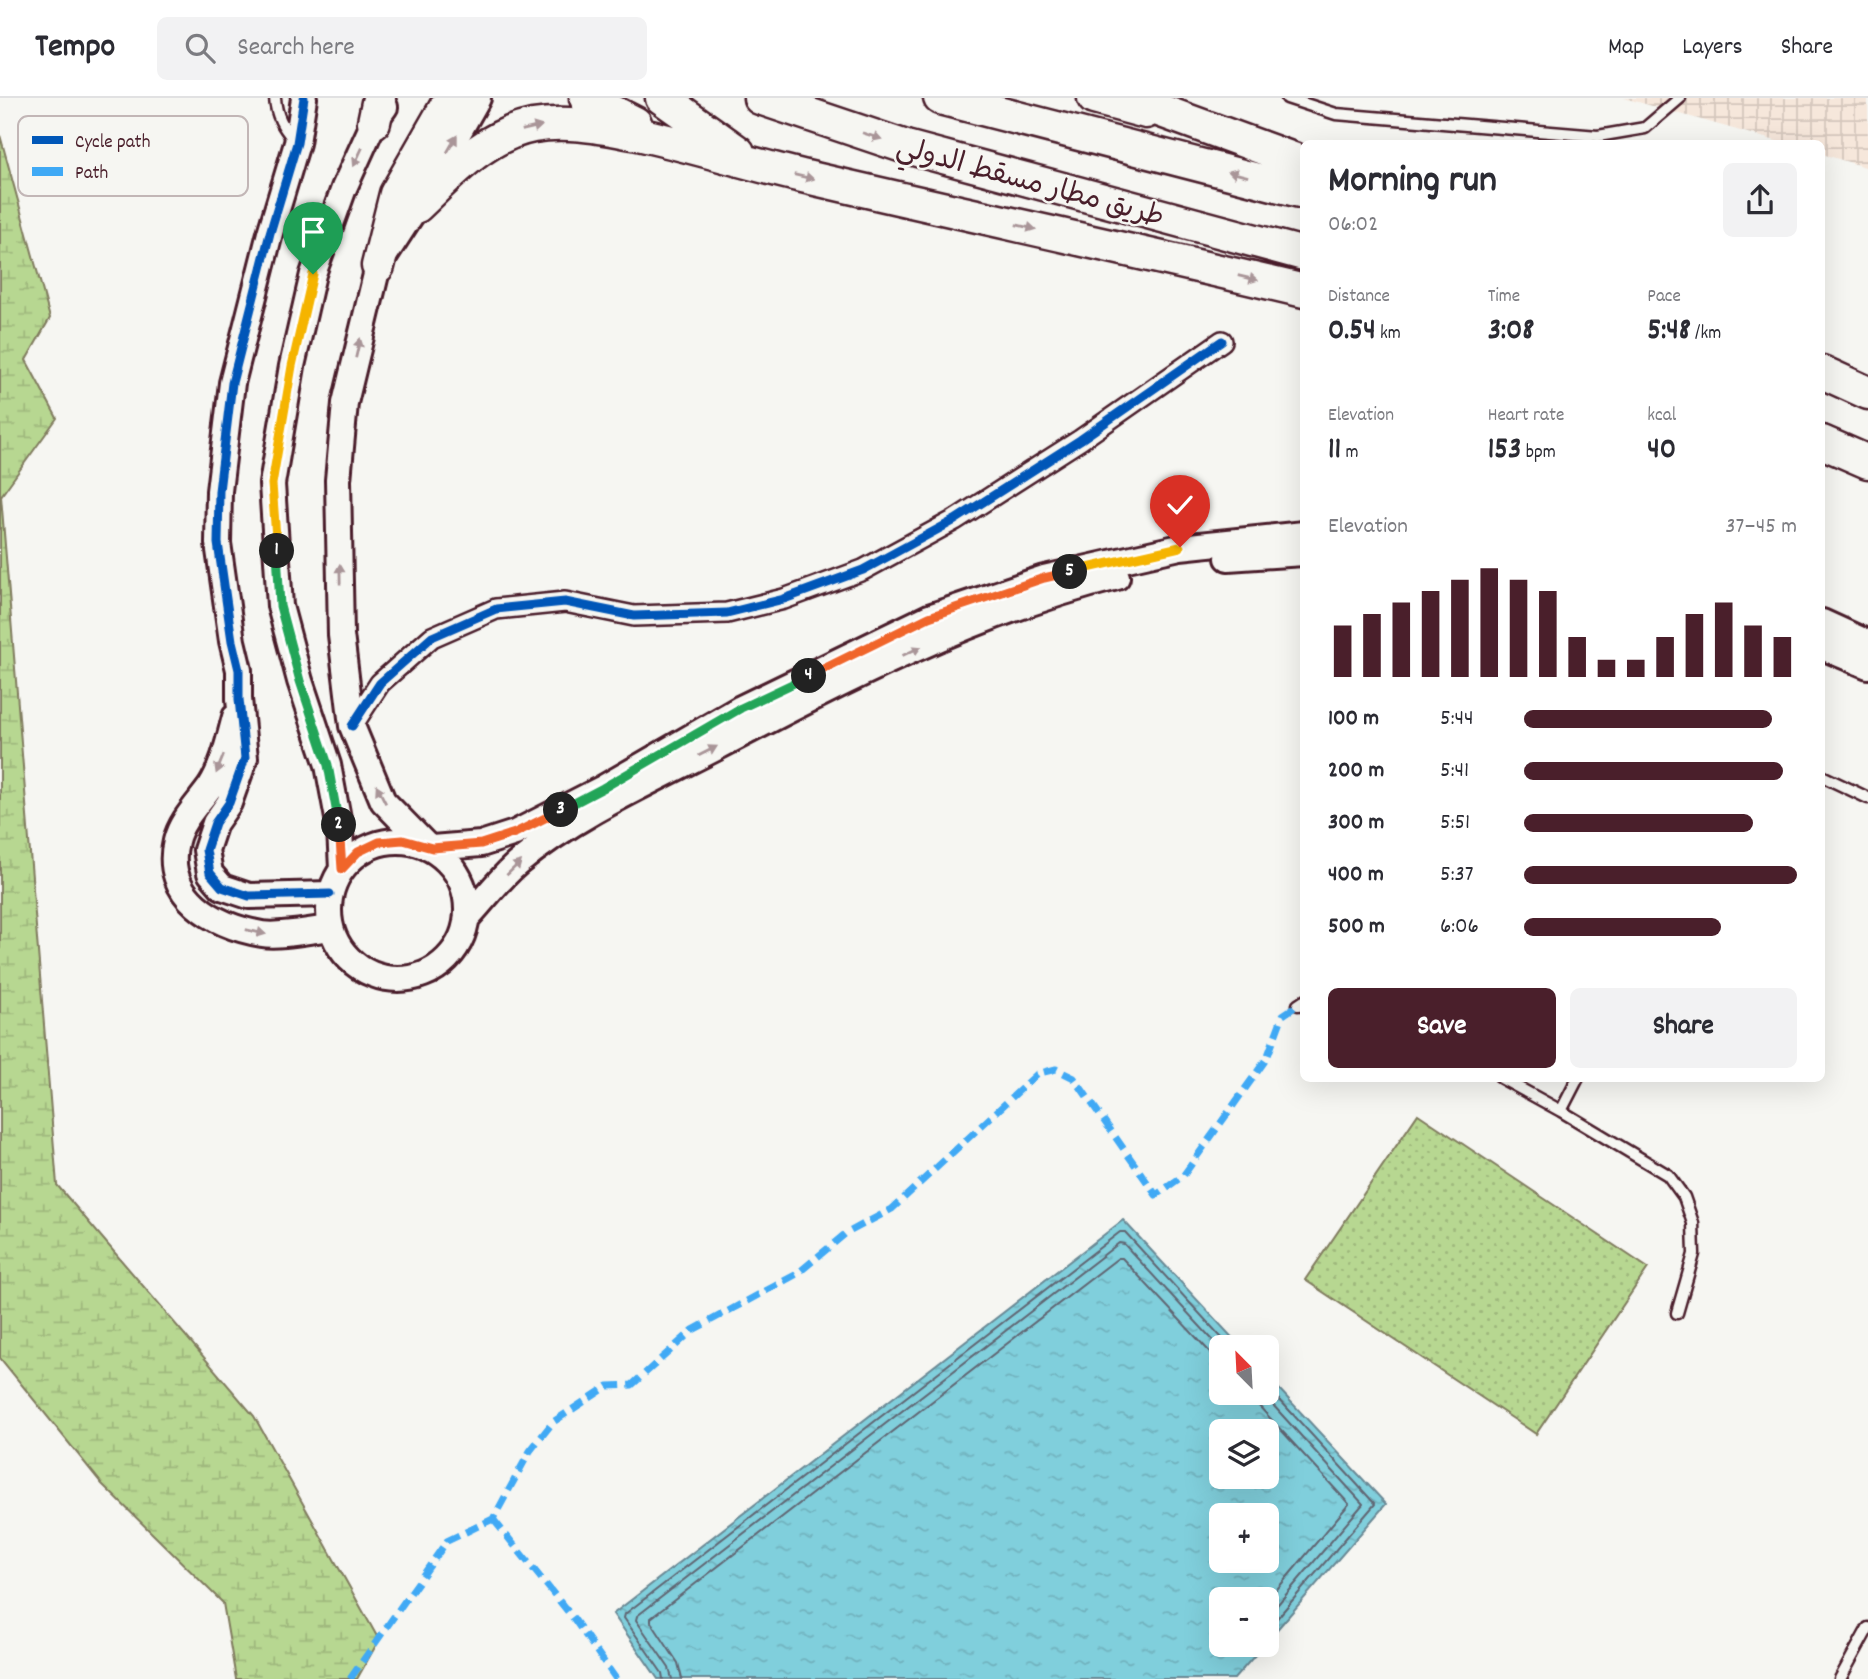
<!DOCTYPE html>
<meta charset="utf-8">
<style>
:root{--surface:#fff;--page:#f2f2f3;--text:#2b2b33;--muted:#7c7c81;--line:#e1e1e2;--accent:#4a1f2b}
body{margin:0;font-family:Dekko,"Playpen Sans Arabic",sans-serif;background:var(--page);color:var(--text);height:100vh;display:flex;flex-direction:column;font-size:26px;white-space:nowrap}
*{box-sizing:border-box;margin:0}
p{font-size:23px;color:var(--muted)}
.icon{flex:none;width:38px;height:38px;fill:none;stroke:currentColor;stroke-width:2;stroke-linecap:round;stroke-linejoin:round}
.map{position:relative;flex:1;overflow:hidden}
.details{position:absolute;left:1300px;top:42px;width:525px;height:942px;display:flex;flex-direction:column;background:var(--surface);border-radius:10px;box-shadow:0 7px 28px #0002}
.details>*{flex:none}
.needle{width:46px;rotate:336deg}
.tools{position:absolute;left:1209px;top:1237px;display:grid;gap:14px}
.tools a{display:grid;place-items:center;width:70px;height:70px;border-radius:10px;background:var(--surface);box-shadow:0 7px 28px #0002;font-size:35px}
.pin{position:absolute;display:grid;place-items:center;width:60px;height:60px;color:#fff;margin:-72px -30px;border-radius:50% 50% 50% 0;rotate:-45deg;box-shadow:0 0 7px #0007}
.pin .icon{rotate:45deg}
.km{position:absolute;width:35px;height:35px;margin:-18px;border-radius:50%;background:#222;color:#fff;font-size:19px;line-height:35px;text-align:center}
.round{display:grid;place-items:center;flex:none;width:74px;height:74px;border-radius:10px;background:var(--page)}
.head{display:flex;align-items:center;justify-content:space-between;height:119px;padding:0 28px}
h1{font-size:38px;font-weight:800;line-height:52px}
.stats{display:grid;grid-template-columns:repeat(3,1fr);gap:10px;height:119px;padding:7px 28px}
.stats div{display:grid;align-content:center}
.stats b{font-size:30px;font-weight:800}
.stats small{font-size:19px;font-weight:400}
.stats p{font-size:19px}
.chart{height:196px;padding:14px 28px}
.chart p{display:flex;justify-content:space-between}
.chart svg{width:100%;height:126px;margin-top:7px;stroke:var(--accent);stroke-width:6}
.action{display:flex;gap:14px;margin-top:auto;padding:14px 28px}
.action a{flex:1;height:80px;border-radius:10px;background:var(--accent);color:#fff;font-size:28px;font-weight:800;line-height:80px;text-align:center}
.action a+a{background:var(--page);color:var(--text)}
ul{padding:0 28px;list-style:none;font-size:23px}
li{display:grid;grid-template-columns:112px 84px 1fr;align-items:center;height:52px}
li i{height:18px;border-radius:9px;background:var(--accent)}
header{display:flex;align-items:center;gap:42px;box-sizing:border-box;height:98px;padding:0 35px;background:var(--surface);border-bottom:2px solid var(--line)}
header strong{font-size:33px}
nav{display:flex;gap:38px;margin-inline-start:auto;font-size:24px}
.search{width:490px;height:63px;background:var(--page);display:flex;align-items:center;gap:18px;box-sizing:border-box;padding:0 24px;border-radius:10px;color:var(--muted);font-size:26px}
.map>svg:first-child{display:block}
.industrial{fill:url(#industrial-grid)}
.wetland{fill:url(#wetland-marsh);stroke:#807b5e;stroke-width:2}
.park{fill:url(#park-dots);stroke:#807b5e;stroke-width:2}
.water{fill:url(#water-ripples);stroke:#6a8995;stroke-width:2;fill-rule:evenodd}
.lines{fill:none;stroke-linecap:round;stroke-linejoin:round}
.shore{stroke:#606572;stroke-width:2}
.service-casing{stroke:#4a1f2b;stroke-width:15}
.minor-casing{stroke:#4a1f2b;stroke-width:24}
.tertiary-casing{stroke:#4a1f2b;stroke-width:30}
.primary-casing{stroke:#4a1f2b;stroke-width:37}
.service{stroke:#f6f6f2;stroke-width:10}
.minor{stroke:#f6f6f2;stroke-width:19}
.tertiary{stroke:#f6f6f2;stroke-width:24}
.primary{stroke:#f6f6f2;stroke-width:32}
.quiet{stroke:#3fa9f5;stroke-width:7;stroke-dasharray:14 7;stroke-linecap:butt}
.cycleway-casing{stroke:#f6f6f2;stroke-width:13}
.cycleway{stroke:#0057b8;stroke-width:9}
.oneway{fill:#a99598}
.split-1-casing{stroke:#fff;stroke-width:14}
.split-2-casing{stroke:#fff;stroke-width:14}
.split-3-casing{stroke:#fff;stroke-width:14}
.split-4-casing{stroke:#fff;stroke-width:14}
.split-5-casing{stroke:#fff;stroke-width:14}
.split-6-casing{stroke:#fff;stroke-width:14}
.split-1{stroke:#f5b400;stroke-width:9}
.split-2{stroke:#22a559;stroke-width:9}
.split-3{stroke:#f0652b;stroke-width:9}
.split-4{stroke:#22a559;stroke-width:9}
.split-5{stroke:#f0652b;stroke-width:9}
.split-6{stroke:#f5b400;stroke-width:9}
.labels{text-anchor:middle;stroke-width:5;stroke-linejoin:round;paint-order:stroke}
.street-label{font-size:28px;fill:#4a1f2b;stroke:#f6f6f2}
.key{fill:#f6f6f2;stroke:#c2b6b6;stroke-width:2}
.key-label{font-size:19px;fill:#4a1f2b}
</style>
<header>
<strong>Tempo</strong>
<div class="search"><svg class="icon" aria-label="search" viewBox="0 0 24 24"><circle cx="10" cy="10" r="6"/><path d="M15 15l6 6"/></svg>Search here</div>
<nav><a>Map</a><a>Layers</a><a>Share</a></nav>
</header>
<div class="map">
<svg width="1868" height="1581" viewBox="0 0 1868 1581">
<defs>
<pattern id="industrial-grid" width="8" height="8" patternUnits="userSpaceOnUse" patternTransform="scale(1.75)"><rect width="8" height="8" fill="#f6e7db"/><path d="M0 4h8M4 0v8" fill="none" stroke="#d4c6bc"/></pattern>
<pattern id="wetland-marsh" width="20" height="14" patternUnits="userSpaceOnUse" patternTransform="scale(1.75)"><rect width="20" height="14" fill="#b7d791"/><path d="M1 5h8M5 5V1M11 12h8M15 12V8" fill="none" stroke="#9fb87d"/></pattern>
<pattern id="park-dots" width="8" height="8" patternUnits="userSpaceOnUse" patternTransform="scale(1.75)"><rect width="8" height="8" fill="#b7d791"/><path d="M2 2h.1M6 6h.1" fill="none" stroke="#9fb87d" stroke-width="1.8" stroke-linecap="round"/></pattern>
<pattern id="water-ripples" width="26" height="14" patternUnits="userSpaceOnUse" patternTransform="scale(1.75)"><rect width="26" height="14" fill="#80cfdc"/><path d="M2 4q2-2 4 0t4 0M15 11q2-2 4 0t4 0" fill="none" stroke="#70b1bd"/></pattern>
</defs>
<rect width="100%" height="100%" fill="#f6f6f2"/>
<filter id="ink" filterUnits="userSpaceOnUse"><feTurbulence type="fractalNoise" baseFrequency=".0143" numOctaves="2"/><feDisplacementMap in="SourceGraphic" scale="14" xChannelSelector="R" yChannelSelector="G"/><feConvolveMatrix kernelMatrix="1 2 1 2 8 2 1 2 1" color-interpolation-filters="sRGB"/></filter>
<g filter="url(#ink)">
<!-- industrial -->
<path class="industrial" d="M1624,0H1868V70L1822,56V46L1783,45Z"/>
<!-- wetland -->
<path class="wetland" d="M0,37L50,220L26,262L57,320L1,398L57,1087L254,1318L379,1542L357,1581H236L223,1505L102,1386L0,1260Z"/>
<!-- park -->
<path class="park" d="M1418,1016L1648,1170L1536,1336L1305,1182Z"/>
<!-- water -->
<path class="water" d="M1123,1122L1241,1249L1222,1250V1295H1267V1278L1386,1406L1267,1543V1502H1222V1547H1264L1234,1581H658L613,1516ZM1222,1334H1267V1379H1222ZM1222,1418H1267V1463H1222Z"/>
<g class="lines">
<!-- shore -->
<path class="shore" d="M1267,1288L1375,1406L1267,1532
M1247,1295L1349,1406L1267,1503
M1262,1295L1363,1406L1267,1519
M663,1581L662,1575L624,1520L625,1516L1120,1134H1125L1231,1250
M672,1581L669,1570L636,1522L637,1518L1119,1145L1124,1146L1222,1252
M682,1581L678,1565L651,1524V1520L1118,1160H1122L1222,1267"/>
<!-- service casing -->
<g class="service-casing">
<path id="service" d="M275,0C276,18 283,29 294,42
M1287,0L1336,16L1598,38L1645,30L1680,0
M1822,678L1868,700
M1298,907L1304,903
M1501,980L1561,1013
M1578,980L1561,1013L1668,1077L1684,1099L1693,1125L1694,1156L1677,1215
M1840,1581L1868,1530"/>
</g>
<!-- minor casing -->
<g class="minor-casing">
<path id="minor" d="M352,628L380,585L432,539L496,511L565,504L634,518L727,515L784,501L863,472L955,422L1080,342L1222,243"/>
</g>
<!-- tertiary casing -->
<g class="tertiary-casing">
<path id="tertiary" d="M304,0L297,45L270,135L232,285L219,393L218,445L232,543L239,572V601L245,660L229,705L215,725L206,752L210,775L222,789L249,798L330,796
M1228,460L1304,455
M1822,524L1868,545
M1822,549L1868,568
M235,619C229,642 223,669 210,689C198,706 181,722 176,743C162,799 215,828 262,836C280,839 311,832 331,830
M329 812a69 69 0 1 1 138 0a69 69 0 1 1-138 0Z
M426,747L383,703L352,628L341,537L338,382L345,305L378,168L417,108L478,0
M432,750L481,746L515,735L603,690L741,610L929,519L1044,480L1180,449L1304,436
M342,771L340,731L328,667L300,583L280,508L272,386L292,268L313,176L344,90L374,24L385,9
M467,820C484,802 499,781 518,765C574,718 648,685 714,651C844,583 974,515 1117,479"/>
</g>
<!-- primary casing -->
<g class="primary-casing">
<path id="primary" d="M586,0L635,25
M662,0L738,54
M760,0L906,49L1304,156
M940,0L1304,94
M1094,0L1146,14
M1126,0L1304,65
M374,24L379,0
M417,108C451,76 485,37 533,28C567,22 600,29 633,35C690,47 746,65 802,78C969,117 1137,153 1304,193
M378,168L396,96L451,0
M1822,274L1868,295
M1822,344L1868,364"/>
</g>
<!-- service -->
<use href="#service" class="service"/>
<!-- minor -->
<use href="#minor" class="minor"/>
<!-- tertiary -->
<use href="#tertiary" class="tertiary"/>
<!-- primary -->
<use href="#primary" class="primary"/>
<!-- quiet -->
<path class="quiet" d="M493,1421L574,1521L616,1581
M350,1581L447,1443L493,1421L530,1353L553,1324L608,1288L632,1287L693,1232L797,1176L845,1136L892,1111L1037,976L1056,971L1074,980L1156,1097L1183,1078L1267,960L1283,917L1298,907"/>
<!-- cycleway casing -->
<g class="cycleway-casing">
<path id="cycleway" d="M304,0L297,45L270,135L232,285L219,393L218,445L232,543L239,572V601L245,660L229,705L215,725L206,752L210,775L222,789L249,798L330,796
M352,628L380,585L432,539L496,511L565,504L634,518L727,515L784,501L863,472L955,422L1080,342L1222,243"/>
</g>
<!-- cycleway -->
<use href="#cycleway" class="cycleway"/>
</g>
<!-- one-way arrows -->
<defs><path id="oneway-solid" d="M-6-.8H1V-3.2L6.5 0L1 3.2V.8H-6Z" transform="scale(1.75)"/></defs>
<g class="oneway">
<use href="#oneway-solid" transform="translate(532 30) rotate(-13)"/>
<use href="#oneway-solid" transform="translate(872 38) rotate(18)"/>
<use href="#oneway-solid" transform="translate(452 46) rotate(-60)"/>
<use href="#oneway-solid" transform="translate(358 59) rotate(115)"/>
<use href="#oneway-solid" transform="translate(1238 76) rotate(-165)"/>
<use href="#oneway-solid" transform="translate(804 79) rotate(13)"/>
<use href="#oneway-solid" transform="translate(1026 129) rotate(13)"/>
<use href="#oneway-solid" transform="translate(1248 180) rotate(13)"/>
<use href="#oneway-solid" transform="translate(358 250) rotate(-77)"/>
<use href="#oneway-solid" transform="translate(340 476) rotate(-91)"/>
<use href="#oneway-solid" transform="translate(912 553) rotate(-25)"/>
<use href="#oneway-solid" transform="translate(708 653) rotate(-27)"/>
<use href="#oneway-solid" transform="translate(220 666) rotate(112)"/>
<use href="#oneway-solid" transform="translate(381 696) rotate(-117)"/>
<use href="#oneway-solid" transform="translate(514 770) rotate(-44)"/>
<use href="#oneway-solid" transform="translate(256 834) rotate(13)"/>
</g>
</g>
<g class="lines" filter="url(#ink)">
<!-- split-1 casing -->
<g class="split-1-casing">
<path id="split-1" d="M277,453L272,386L292,268L313,176"/>
</g>
<!-- split-2 casing -->
<g class="split-2-casing">
<path id="split-2" d="M277,453L280,508L300,583L328,667L339,727"/>
</g>
<!-- split-3 casing -->
<g class="split-3-casing">
<path id="split-3" d="M339,727L342,771L358,754L379,744L403,742L432,750L481,746L515,735L561,712"/>
</g>
<!-- split-4 casing -->
<g class="split-4-casing">
<path id="split-4" d="M561,712L603,690L741,610L809,578"/>
</g>
<!-- split-5 casing -->
<g class="split-5-casing">
<path id="split-5" d="M809,578L929,519L1044,480L1070,474"/>
</g>
<!-- split-6 casing -->
<g class="split-6-casing">
<path id="split-6" d="M1070,474L1180,449"/>
</g>
<!-- split-1 -->
<use href="#split-1" class="split-1"/>
<!-- split-2 -->
<use href="#split-2" class="split-2"/>
<!-- split-3 -->
<use href="#split-3" class="split-3"/>
<!-- split-4 -->
<use href="#split-4" class="split-4"/>
<!-- split-5 -->
<use href="#split-5" class="split-5"/>
<!-- split-6 -->
<use href="#split-6" class="split-6"/>
</g>
<g class="labels">
<!-- street labels -->
<g class="street-label">
<text transform="translate(1031 82) rotate(15)" y="10">طريق مطار مسقط الدولي</text>
</g>
</g>
<!-- legend -->
<rect x="18" y="18" width="230" height="80" rx="10" class="key"/>
<rect x="32" y="38" width="31" height="8" fill="#0057b8"/>
<rect x="32" y="69" width="31" height="9" fill="#3fa9f5"/>
<g class="key-label">
<text x="75" y="49">Cycle path</text>
<text x="75" y="80">Path</text>
</g>
</svg>
<div class="tools">
<a><svg class="needle" viewBox="-14 -14 28 28"><path d="M0-13l5 13h-10z" fill="#e53935"/><path d="M0 13l5-13h-10z" fill="#7c7c81"/></svg></a>
<a><svg class="icon" aria-label="layers" viewBox="0 0 24 24"><path d="M12 4l9 5-9 5-9-5zM3 14l9 5 9-5"/></svg></a>
<a>+</a>
<a>−</a>
</div>
<div class="pin" style="left:313px;top:176px;background:#1e9e55"><svg class="icon" aria-label="arrive" viewBox="0 0 24 24"><path d="M6 21V4h12l-3 4 3 4H6"/></svg></div>
<div class="pin" style="left:1180px;top:449px;background:#d93025"><svg class="icon" aria-label="check" viewBox="0 0 24 24"><path d="M5 12l5 5 9-10"/></svg></div>
<b class="km" style="left:277px;top:453px">1</b>
<b class="km" style="left:339px;top:727px">2</b>
<b class="km" style="left:561px;top:712px">3</b>
<b class="km" style="left:809px;top:578px">4</b>
<b class="km" style="left:1070px;top:474px">5</b>
<section class="details">
<div class="head"><div><h1>Morning run</h1><p>06:02</p></div><a class="round"><svg class="icon" aria-label="share" viewBox="0 0 24 24"><path d="M12 15V3M7 8l5-5 5 5M5 13v7h14v-7"/></svg></a></div>
<div class="stats">
<div><p>Distance</p><b>0.54<small> km</small></b></div>
<div><p>Time</p><b>3:08</b></div>
<div><p>Pace</p><b>5:48<small> /km</small></b></div>
</div>
<div class="stats">
<div><p>Elevation</p><b>11<small> m</small></b></div>
<div><p>Heart rate</p><b>153<small> bpm</small></b></div>
<div><p>kcal</p><b>40</b></div>
</div>
<div class="chart"><p><span>Elevation</span>37–45 m</p>
<svg viewBox="0 0 160 44" preserveAspectRatio="none"><path d="M5 44V26M15 44V22M25 44V18M35 44V14M45 44V10M55 44V6M65 44V10M75 44V14M85 44V30M95 44V38M105 44V38M115 44V30M125 44V22M135 44V18M145 44V26M155 44V30"/></svg>
</div>
<ul>
<li><b>100 m</b>5:44<i style="width:91%"></i></li>
<li><b>200 m</b>5:41<i style="width:95%"></i></li>
<li><b>300 m</b>5:51<i style="width:84%"></i></li>
<li><b>400 m</b>5:37<i style="width:100%"></i></li>
<li><b>500 m</b>6:06<i style="width:72%"></i></li>
</ul>
<div class="action"><a>Save</a><a>Share</a></div>
</section>
</div>
